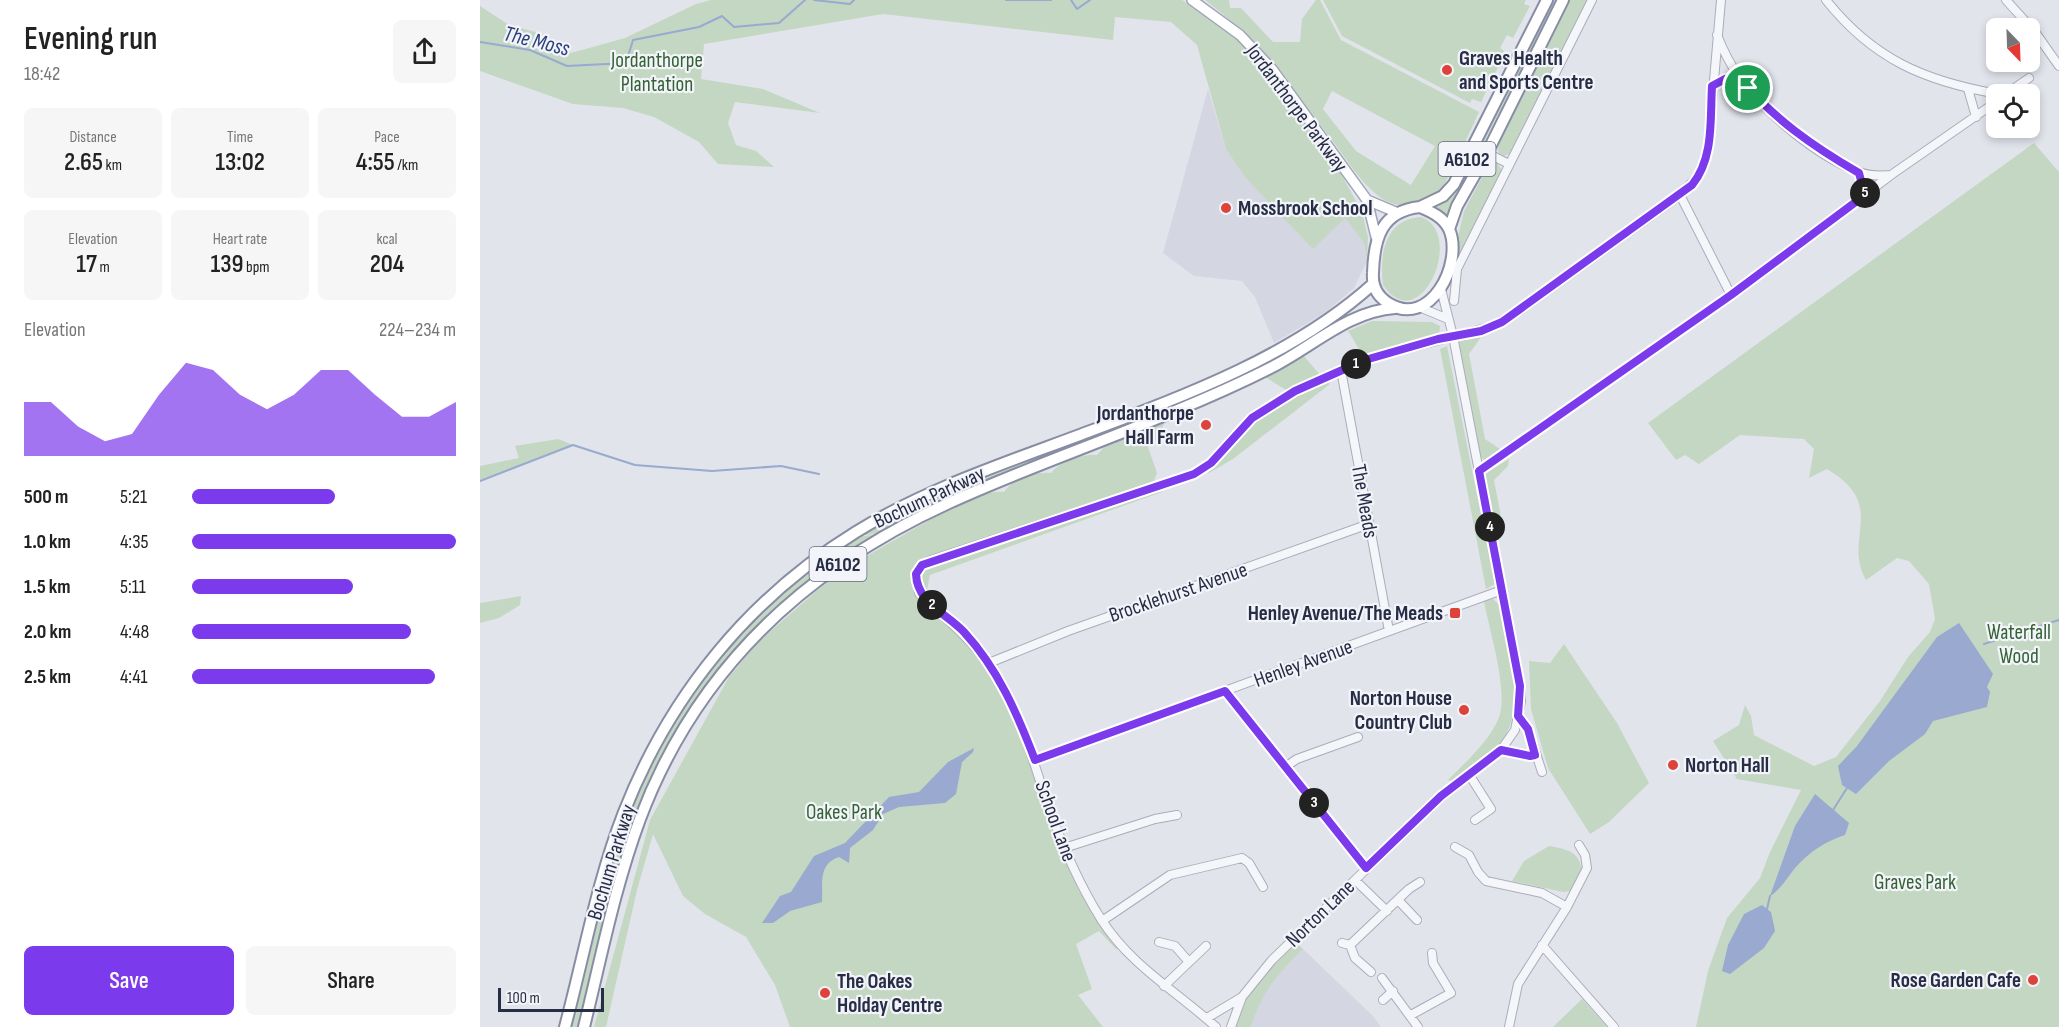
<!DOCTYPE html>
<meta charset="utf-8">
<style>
:root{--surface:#fff;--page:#f6f6f6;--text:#222;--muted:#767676;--accent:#7c3aed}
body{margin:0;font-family:"Sofia Sans Condensed",sans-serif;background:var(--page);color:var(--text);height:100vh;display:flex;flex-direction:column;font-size:22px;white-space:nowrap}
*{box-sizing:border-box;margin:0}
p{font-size:20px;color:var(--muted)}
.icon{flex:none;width:33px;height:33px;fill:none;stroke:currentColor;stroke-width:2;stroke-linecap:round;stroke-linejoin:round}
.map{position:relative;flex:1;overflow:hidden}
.details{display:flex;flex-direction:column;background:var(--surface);width:480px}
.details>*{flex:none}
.needle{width:39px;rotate:157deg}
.buttons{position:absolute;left:1506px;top:18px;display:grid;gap:12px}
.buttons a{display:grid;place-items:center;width:54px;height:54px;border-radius:9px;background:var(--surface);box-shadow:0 3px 9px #0003;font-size:30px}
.scale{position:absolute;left:18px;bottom:15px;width:106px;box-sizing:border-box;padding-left:6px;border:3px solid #282d46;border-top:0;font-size:16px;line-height:21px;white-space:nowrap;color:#282d46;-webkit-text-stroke:4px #f2f4f9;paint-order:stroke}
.pin{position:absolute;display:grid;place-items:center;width:51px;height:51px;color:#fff;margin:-26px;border:3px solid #fff;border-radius:50%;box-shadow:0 2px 6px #0007}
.km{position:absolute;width:30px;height:30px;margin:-15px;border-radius:50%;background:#222;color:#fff;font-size:16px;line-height:30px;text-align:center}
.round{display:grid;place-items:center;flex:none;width:63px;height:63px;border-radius:9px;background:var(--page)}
.summary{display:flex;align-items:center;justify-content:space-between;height:102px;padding:0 24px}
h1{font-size:33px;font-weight:600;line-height:45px}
.metrics{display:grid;grid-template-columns:repeat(3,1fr);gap:9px;height:102px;padding:6px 24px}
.metrics div{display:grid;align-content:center;border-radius:9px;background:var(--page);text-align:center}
.metrics b{font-size:26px;font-weight:600}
.metrics small{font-size:16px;font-weight:400}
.metrics p{font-size:16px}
.chart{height:168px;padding:12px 24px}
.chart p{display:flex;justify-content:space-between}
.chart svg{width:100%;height:108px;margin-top:6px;fill:var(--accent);opacity:.7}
.cta{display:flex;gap:12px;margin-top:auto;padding:12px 24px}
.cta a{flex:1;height:69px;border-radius:9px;background:var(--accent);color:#fff;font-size:24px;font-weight:600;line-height:69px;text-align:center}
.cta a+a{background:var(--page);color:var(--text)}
ul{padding:0 24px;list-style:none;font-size:20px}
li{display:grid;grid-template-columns:96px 72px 1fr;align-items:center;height:45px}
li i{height:15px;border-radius:8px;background:var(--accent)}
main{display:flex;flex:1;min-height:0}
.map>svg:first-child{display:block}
.built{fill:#d4d6e1}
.green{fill:#c3d7c2;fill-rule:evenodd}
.water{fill:#99a9d0}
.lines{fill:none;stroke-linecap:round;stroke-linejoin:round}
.stream{stroke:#99a9d0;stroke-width:2}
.minor-casing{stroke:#aaadba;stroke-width:10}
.major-casing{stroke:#a0a5b9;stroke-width:12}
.highway-casing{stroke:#888da4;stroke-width:14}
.minor{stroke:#f5f6fa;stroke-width:8}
.major{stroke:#fff;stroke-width:9}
.highway{stroke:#fff;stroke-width:10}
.route-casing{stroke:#fff;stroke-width:12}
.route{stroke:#7c3aed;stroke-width:8}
.poi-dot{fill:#dd433a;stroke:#f2f4f9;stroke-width:2}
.labels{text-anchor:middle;stroke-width:4.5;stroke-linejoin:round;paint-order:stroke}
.shield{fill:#f2f4f9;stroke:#65697c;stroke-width:1.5}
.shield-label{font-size:20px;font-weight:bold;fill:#282d46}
.poi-label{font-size:21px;font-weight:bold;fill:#282d46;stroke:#f2f4f9;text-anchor:start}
.park-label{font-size:21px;fill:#336334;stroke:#f2f4f9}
.street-label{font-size:21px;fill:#282d46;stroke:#f2f4f9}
.water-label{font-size:22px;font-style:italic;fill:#2d417f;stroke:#f2f4f9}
</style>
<main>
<section class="details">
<div class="summary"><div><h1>Evening run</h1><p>18:42</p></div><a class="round"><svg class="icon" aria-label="share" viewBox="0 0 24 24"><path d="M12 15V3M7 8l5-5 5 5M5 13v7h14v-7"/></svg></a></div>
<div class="metrics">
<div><p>Distance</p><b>2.65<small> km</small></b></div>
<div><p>Time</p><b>13:02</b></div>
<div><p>Pace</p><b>4:55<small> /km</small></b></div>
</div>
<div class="metrics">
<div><p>Elevation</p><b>17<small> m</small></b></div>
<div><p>Heart rate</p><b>139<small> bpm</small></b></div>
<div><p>kcal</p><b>204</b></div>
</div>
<div class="chart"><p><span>Elevation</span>224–234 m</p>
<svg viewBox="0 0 160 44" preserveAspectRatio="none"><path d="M0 44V22L10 22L20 32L30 38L40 35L50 19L60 6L70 9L80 19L90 25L100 19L110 9L120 9L130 19L140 28L150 28L160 22V44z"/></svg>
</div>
<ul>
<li><b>500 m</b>5:21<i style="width:54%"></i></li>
<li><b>1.0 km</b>4:35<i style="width:100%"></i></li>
<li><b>1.5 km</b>5:11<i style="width:61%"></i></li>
<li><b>2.0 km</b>4:48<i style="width:83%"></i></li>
<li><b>2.5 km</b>4:41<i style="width:92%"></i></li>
</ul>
<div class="cta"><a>Save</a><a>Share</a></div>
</section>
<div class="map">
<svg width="1579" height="1027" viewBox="0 0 1579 1027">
<rect width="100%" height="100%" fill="#e2e4ec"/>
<!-- built -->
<path class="built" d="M728,89L746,149L764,176L787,197L865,218L884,243L887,261L874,288L846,312L794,343L775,297L762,281L714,276L683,253Z
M823,949L893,1016L901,1027H771L778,1003L798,973Z"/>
<!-- green -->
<path class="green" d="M231,0H702L756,37L787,72L859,170L882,212L888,237L887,261L884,243L865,218L833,249L764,176L746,149L717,45L691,22L635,17L633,40L403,14L224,44L221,79L283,89L340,113L255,102L248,123L256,145L276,151L294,167L238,164L219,142L174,117L143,108L93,104L0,71V6L29,25L67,35L91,53L145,38L216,4Z
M725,0H749L750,8H761L793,42H820L822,19L836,0H840L861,40L999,112C992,127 966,186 958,194C946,205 920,209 906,201C882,187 865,156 848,135C811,86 775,37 725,0ZM852,91L955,146L931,185L876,151L843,109Z
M843,0H1046L1044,4L1050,6L1033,38L1027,35L1020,48L1024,51L1023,57L1001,102L992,99L990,103L862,36Z
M1070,0H1076L967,215L956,206L975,191Z
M1090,0H1107L1031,153L1024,156L1019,153L1017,147L1021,136Z
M1554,143L1579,172V1027H1216L1228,971L1247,918L1280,878L1290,852L1321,790L1257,779L1233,741L1259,725L1265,705L1271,716L1274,735L1334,766L1356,757L1400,701L1428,657L1450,632L1455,619L1449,584L1429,561L1417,558L1386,580C1362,538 1409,506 1347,469L1329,478L1334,449L1324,439L1260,435L1219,464L1205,455L1196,460L1168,423Z
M1016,162L1022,170L1018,180L976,261L973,258L984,211L1009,164Z
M941,217C986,232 941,340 903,285C899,255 905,219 941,217Z
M892,321L952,322L960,326L959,336L884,357L868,331Z
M1000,334L1001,337L989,354L1005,439L1020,449L1005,461L999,455L977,339Z
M967,346L1015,584L1006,589L960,349Z
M823,355L840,375L806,390L785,377Z
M779,363L785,365C683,418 572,457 466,501C439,512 407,537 379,535L467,491Z
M847,379L850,384L753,459L729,473L727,471L778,418L797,404Z
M685,421L679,437L668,447L677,473L674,481L439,561L431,572L436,591L481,633L513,675L550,758L566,814L599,891L641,947L636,949L619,931L596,944L612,989L598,995L623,1027H310L295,985L266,937L225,914L203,896L173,834L157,890L126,1027H114L170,820L249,677L277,643L357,573L467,510C485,505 506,489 524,492C532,479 555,471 571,473C580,461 601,454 617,455L625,446Z
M78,439L93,445L0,481V466L39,458L35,446Z
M1029,459L1028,466L1014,480L1021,517L1014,521L1004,474Z
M681,488L682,492L450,575L446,595C437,581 440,571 454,563Z
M395,534L329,580L293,611L243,664L203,721L182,758L131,900L99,1027H89C110,947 125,862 159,786C192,712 242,643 304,590C316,580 365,539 378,537C382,536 389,536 395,534Z
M41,596L40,605L19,618L0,623V603Z
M1013,599L1019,605C1029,654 1053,714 1011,754C999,764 986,772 973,781L968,780C985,763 1008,742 1018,720C1030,694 1009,630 1004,601Z
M1084,644L1137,723L1169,783L1129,822L1110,834L1068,768L1051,709L1049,661L1070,663Z
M1069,846C1086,849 1099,851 1102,870L1091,891L1083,892L1032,881L1044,861Z
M815,942L823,949C798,973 780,994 771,1027H756C760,992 792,966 815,942Z
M1102,999L1127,1027H1073Z"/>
<!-- water -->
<path class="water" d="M1479,623L1513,674L1507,687L1510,692L1507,707L1453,721L1445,734L1409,761L1376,794L1362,785L1358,766L1377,746L1457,637Z
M494,748L493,752L482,762L476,794L465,803L419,807L403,814L393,830L370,848L369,863L359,857C338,864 343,883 342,902L310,911L293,923H282L300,896L311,892L334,856L365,843L409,797L439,792L468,762Z
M1335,794L1369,823L1365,835C1346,841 1329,852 1315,868C1307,878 1301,889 1290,896L1315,826Z
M1282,905L1291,912L1295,931L1284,948L1250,974L1242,971L1248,945L1264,914Z"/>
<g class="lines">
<!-- stream -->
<path class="stream" d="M334,0L370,4L374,0
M526,0H571
M591,0L597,9L610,0
M0,42L50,50L87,66L146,63L153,40L219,27L242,16L254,27L299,23L325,0
M0,481L93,445L155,465L232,471L301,466L339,474
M1504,644L1579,620
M1353,810L1367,788
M1287,909L1290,896"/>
<!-- minor casing -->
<g class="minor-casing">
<path id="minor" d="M1346,0C1393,59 1444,81 1518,94
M1526,0L1555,32L1579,66
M1237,35C1243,50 1250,64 1259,77C1284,112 1338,157 1379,172C1389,176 1400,176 1411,175
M1232,86L1245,79L1259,77
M1488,89L1496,117
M1526,94L1549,78
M1007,153L1029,164
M1379,173L1385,195
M1200,195L1251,295
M974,301L977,269L1112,0
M939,307L968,319
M861,370L909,631
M999,471L1251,295L1411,175L1516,102
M509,663L588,631L889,524
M745,691L886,869
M1039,716L1048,729L1062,772
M1021,750L1050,756L1055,755
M555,760L1022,590
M805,767L817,759L878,737
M990,776L1011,809L995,820
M975,847L989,855L998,872L1006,881L1062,893L1087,907
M584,848L675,819L697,815
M875,880L907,911
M918,900L937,920
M622,921L690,875L762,858L769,863L783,887
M679,942L695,946L709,962
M862,943L870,945L929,889L940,882
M870,945L875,958L891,972
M1062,945L1134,1027
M902,978L938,1027
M684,986L726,946
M903,1000L913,991
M931,1015L971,993L953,963L952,953
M727,1018L762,997
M736,1027C696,991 650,965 621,919C597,881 580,840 566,799C553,761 543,723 524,688C503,649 471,623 439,593L436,574L442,565L451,560L714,474L731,463L772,418L815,391L885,360L1013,326L1039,311L1200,195L1219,175L1228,149L1241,0
M751,1027L762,997L792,960L961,797L1021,750L1035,730L1041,701L1040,685L973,336L961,289
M1029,1027L1038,984L1087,907L1107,868L1105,855L1099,845"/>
</g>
<!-- major casing -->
<g class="major-casing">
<path id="major" d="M712,0L760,35L792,69L887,200L896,237
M887,200L918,213"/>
</g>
<!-- highway casing -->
<g class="highway-casing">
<path id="highway" d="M940,207C952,212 963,217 969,229C984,263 950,330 908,303C897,296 892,286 893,273C894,239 901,211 940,207Z
M940,207L963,196L974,184L1067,0
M969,229L977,206L1007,153L1083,0
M85,1027C104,956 117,881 144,812C190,695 269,598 376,532C444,490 522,464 597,436C699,398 811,358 893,284
M104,1027C121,958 135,886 160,819C216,670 326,568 469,503C543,469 620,443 695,411C729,397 763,382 796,365C834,345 870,311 915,308"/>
</g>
<!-- minor -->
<use href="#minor" class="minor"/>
<!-- major -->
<use href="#major" class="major"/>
<!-- highway -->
<use href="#highway" class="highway"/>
</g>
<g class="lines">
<!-- route casing -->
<g class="route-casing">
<path id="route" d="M1259,77C1292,118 1334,147 1379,173L1385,195L1251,295L999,471L1040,686L1038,716L1048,729L1055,755L1050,756L1021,750L961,796L886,868L745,691L555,760C537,713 518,669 484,632C466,613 437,603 436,574L442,565L714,474L731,463L772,418L815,391L885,360L958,339L1001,331L1022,322L1212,185C1234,158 1230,120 1232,86L1245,79Z"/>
</g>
<!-- route -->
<use href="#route" class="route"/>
</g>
<!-- markers -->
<g class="poi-dot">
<circle cx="967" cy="70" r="6"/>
<circle cx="746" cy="208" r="6"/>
<circle cx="726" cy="425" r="6"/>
<rect x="969" y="607" width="12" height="12" rx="3"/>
<circle cx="984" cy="710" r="6"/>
<circle cx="1193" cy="765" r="6"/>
<circle cx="1553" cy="980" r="6"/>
<circle cx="345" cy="993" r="6"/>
</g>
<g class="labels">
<!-- shield labels -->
<g class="shield">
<rect x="958.5" y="142" width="57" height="34" rx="4.5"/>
<rect x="329.5" y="547" width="57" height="34" rx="4.5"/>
</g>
<g class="shield-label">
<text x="987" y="166">A6102</text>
<text x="358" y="571">A6102</text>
</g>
<!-- poi labels -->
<g class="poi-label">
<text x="979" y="65">Graves Health<tspan x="979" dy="24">and Sports Centre</tspan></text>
<text x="758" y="215">Mossbrook School</text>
<text x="714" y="420" text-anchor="end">Jordanthorpe<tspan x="714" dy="24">Hall Farm</tspan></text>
<text x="963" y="620" text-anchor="end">Henley Avenue/The Meads</text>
<text x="972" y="705" text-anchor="end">Norton House<tspan x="972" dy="24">Country Club</tspan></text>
<text x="1205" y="772">Norton Hall</text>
<text x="1541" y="987" text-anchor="end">Rose Garden Cafe</text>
<text x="357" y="988">The Oakes<tspan x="357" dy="24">Holday Centre</tspan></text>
</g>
<!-- park labels -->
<g class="park-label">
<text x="177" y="67">Jordanthorpe<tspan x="177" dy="24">Plantation</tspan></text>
<text x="1539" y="639">Waterfall<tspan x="1539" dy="24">Wood</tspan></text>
<text x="364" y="819">Oakes Park</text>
<text x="1435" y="889">Graves Park</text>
</g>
<!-- street labels -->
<g class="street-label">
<text transform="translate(817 108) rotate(53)" y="7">Jordanthorpe Parkway</text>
<text transform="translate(449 497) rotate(-25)" y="7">Bochum Parkway</text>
<text transform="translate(885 501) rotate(80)" y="7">The Meads</text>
<text transform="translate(698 592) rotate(-19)" y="7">Brocklehurst Avenue</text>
<text transform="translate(823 663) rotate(-20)" y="7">Henley Avenue</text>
<text transform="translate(576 821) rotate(70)" y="7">School Lane</text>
<text transform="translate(131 862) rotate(-73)" y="7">Bochum Parkway</text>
<text transform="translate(840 913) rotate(-44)" y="7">Norton Lane</text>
</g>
<!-- water labels -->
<g class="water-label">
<text transform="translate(57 40) rotate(14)" y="8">The Moss</text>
</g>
</g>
</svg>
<div class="buttons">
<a><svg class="needle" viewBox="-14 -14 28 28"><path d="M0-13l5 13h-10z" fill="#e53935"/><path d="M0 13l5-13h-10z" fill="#767676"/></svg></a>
<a><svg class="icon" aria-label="locate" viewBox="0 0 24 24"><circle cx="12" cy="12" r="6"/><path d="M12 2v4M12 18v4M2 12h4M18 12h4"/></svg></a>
</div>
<div class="scale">100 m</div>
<div class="pin" style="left:1268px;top:88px;background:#1e9e55"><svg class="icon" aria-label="arrive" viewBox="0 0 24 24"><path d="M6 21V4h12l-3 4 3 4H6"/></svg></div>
<b class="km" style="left:876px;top:364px">1</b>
<b class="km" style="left:452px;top:605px">2</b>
<b class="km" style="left:834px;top:803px">3</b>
<b class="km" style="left:1010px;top:527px">4</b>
<b class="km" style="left:1385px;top:193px">5</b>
</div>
</main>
